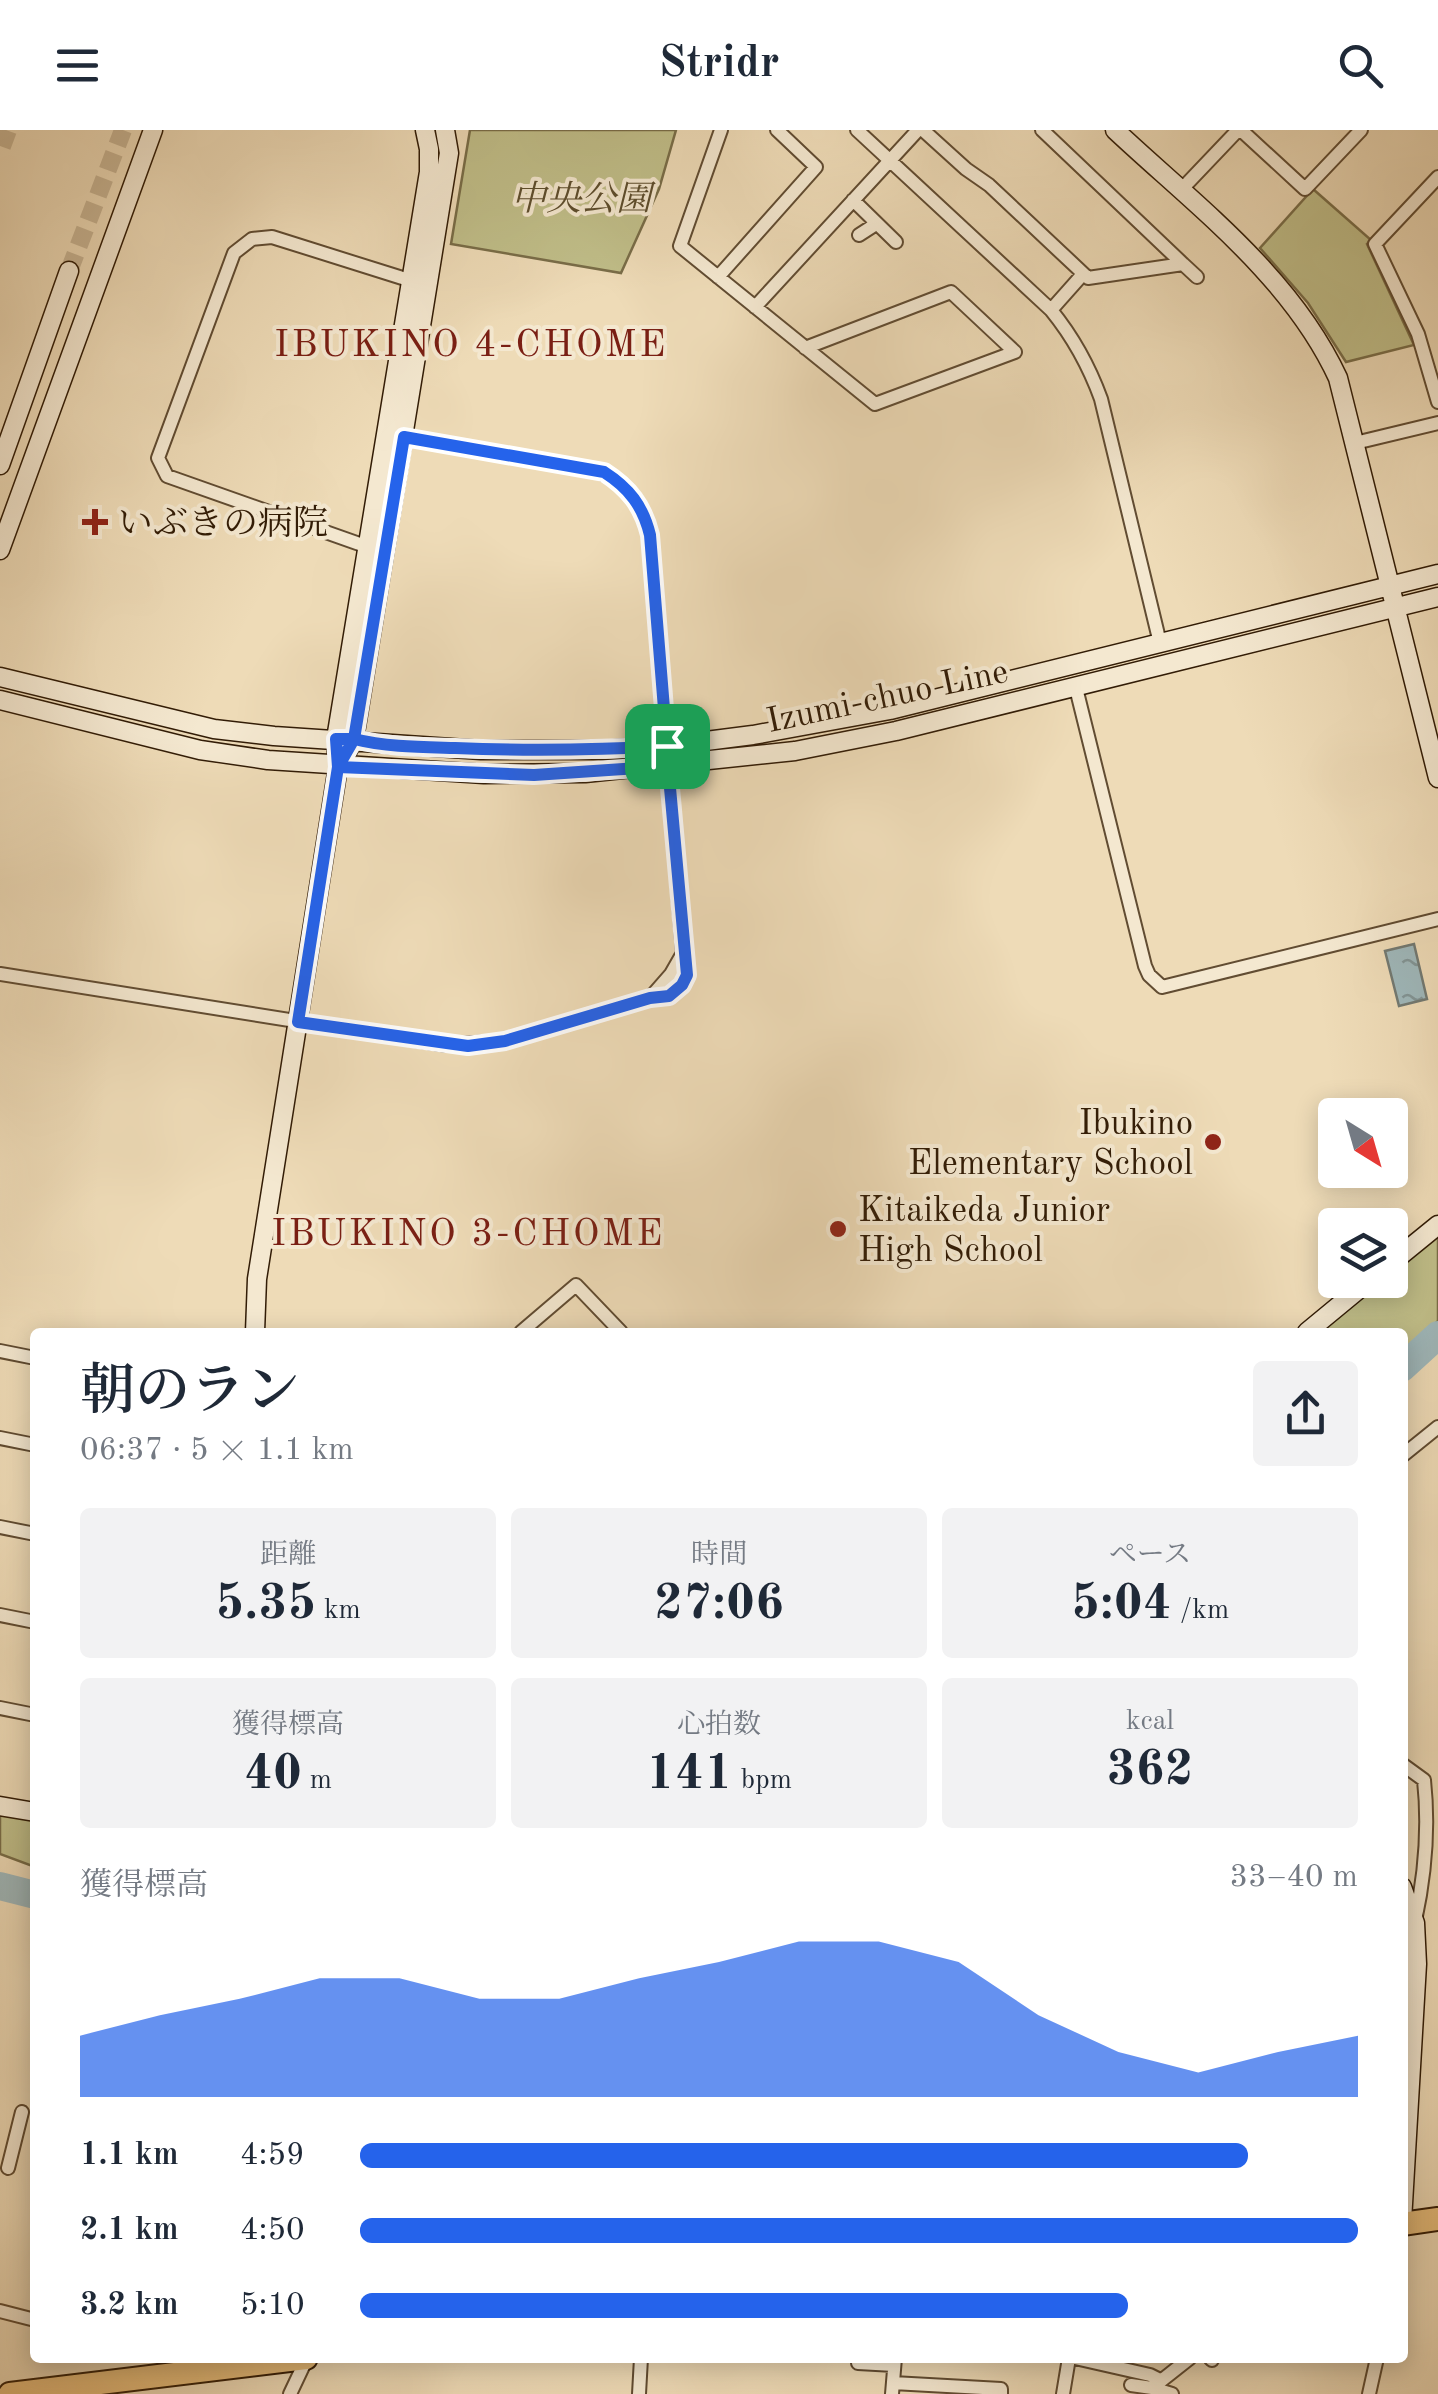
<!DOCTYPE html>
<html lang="ja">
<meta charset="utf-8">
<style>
:root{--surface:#fff;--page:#f2f2f3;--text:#1f2937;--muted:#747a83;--accent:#2563eb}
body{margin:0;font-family:"Old Standard TT","Noto Serif JP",serif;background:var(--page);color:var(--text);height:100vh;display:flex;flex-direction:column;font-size:38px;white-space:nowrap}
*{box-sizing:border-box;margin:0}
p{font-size:32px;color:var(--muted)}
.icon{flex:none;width:55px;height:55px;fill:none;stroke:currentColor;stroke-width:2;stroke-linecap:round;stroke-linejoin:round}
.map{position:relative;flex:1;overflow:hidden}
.details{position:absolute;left:30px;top:1198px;width:1378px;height:1035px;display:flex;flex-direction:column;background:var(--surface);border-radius:10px;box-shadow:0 5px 25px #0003}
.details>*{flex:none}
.needle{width:65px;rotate:143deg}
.buttons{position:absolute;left:1318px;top:968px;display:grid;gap:20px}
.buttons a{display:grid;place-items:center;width:90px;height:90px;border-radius:10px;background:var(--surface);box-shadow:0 5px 25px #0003;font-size:50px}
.pin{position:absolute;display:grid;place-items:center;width:85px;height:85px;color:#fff;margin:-42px;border-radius:20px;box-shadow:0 5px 15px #0006}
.round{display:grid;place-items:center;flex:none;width:105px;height:105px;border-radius:10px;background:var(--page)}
.summary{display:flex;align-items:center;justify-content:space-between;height:170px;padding:0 50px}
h1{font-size:55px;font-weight:600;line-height:75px}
.stats{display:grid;grid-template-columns:repeat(3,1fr);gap:15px;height:170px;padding:10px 50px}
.stats div{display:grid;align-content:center;border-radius:10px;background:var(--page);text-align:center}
.stats b{font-size:50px;font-weight:600}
.stats small{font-size:28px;font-weight:400}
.stats p{font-size:28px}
.chart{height:280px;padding:20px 50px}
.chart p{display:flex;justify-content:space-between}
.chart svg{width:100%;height:180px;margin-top:10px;fill:var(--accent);opacity:.7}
ul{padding:0 50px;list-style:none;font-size:32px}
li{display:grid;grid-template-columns:160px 120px 1fr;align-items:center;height:75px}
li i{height:25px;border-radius:12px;background:var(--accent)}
header{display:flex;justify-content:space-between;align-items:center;height:130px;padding:0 50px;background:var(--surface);font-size:45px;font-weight:600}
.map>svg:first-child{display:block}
.green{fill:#c0be89;stroke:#796d48;stroke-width:2.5}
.water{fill:url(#water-ripples);stroke:#737a73;stroke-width:2.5}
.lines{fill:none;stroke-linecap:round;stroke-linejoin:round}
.river{stroke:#9fb8bb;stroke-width:28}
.secondary-tunnel{stroke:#c8b594;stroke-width:18;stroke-dasharray:18 9;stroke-linecap:butt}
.highway-tunnel{stroke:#c8b594;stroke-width:22;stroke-dasharray:22 11;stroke-linecap:butt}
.street-casing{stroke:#614c32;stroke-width:16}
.secondary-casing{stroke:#321c06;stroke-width:21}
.highway-casing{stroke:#321c06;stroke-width:26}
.street{stroke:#f4e8d0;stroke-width:12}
.secondary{stroke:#f4e8d0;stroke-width:18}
.highway{stroke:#e7be7c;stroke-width:22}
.route-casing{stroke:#fff;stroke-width:20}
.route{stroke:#2563eb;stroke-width:12}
.poi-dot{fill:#8f2418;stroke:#f4e8d0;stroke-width:4}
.labels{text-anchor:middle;stroke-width:8;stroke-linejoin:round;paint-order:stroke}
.park-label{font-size:35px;font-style:italic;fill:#5d4d2d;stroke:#f4e8d0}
.poi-label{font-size:35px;fill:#321c06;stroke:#f4e8d0;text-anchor:start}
.street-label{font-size:35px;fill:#321c06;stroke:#f4e8d0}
.neighbourhood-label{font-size:38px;letter-spacing:2.5px;fill:#7a1f14;stroke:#f4e8d0}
</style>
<header><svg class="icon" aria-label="menu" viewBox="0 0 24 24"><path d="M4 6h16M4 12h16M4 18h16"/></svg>Stridr<svg class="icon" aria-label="search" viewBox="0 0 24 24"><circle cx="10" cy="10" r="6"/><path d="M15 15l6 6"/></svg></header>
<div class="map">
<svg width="1438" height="2264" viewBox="0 0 1438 2264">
<defs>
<pattern id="water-ripples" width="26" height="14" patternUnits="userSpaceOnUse" patternTransform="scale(2.5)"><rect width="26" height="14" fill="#9fb8bb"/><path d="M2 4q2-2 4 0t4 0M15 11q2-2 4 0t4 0" fill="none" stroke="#829596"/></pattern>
</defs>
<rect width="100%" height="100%" fill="#eedbb7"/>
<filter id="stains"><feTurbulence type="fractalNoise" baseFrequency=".002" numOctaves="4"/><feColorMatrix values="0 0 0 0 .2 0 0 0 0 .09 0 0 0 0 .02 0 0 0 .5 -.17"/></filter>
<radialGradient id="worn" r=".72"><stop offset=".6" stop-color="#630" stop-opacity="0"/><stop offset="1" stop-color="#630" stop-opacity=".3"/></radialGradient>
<!-- green -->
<path class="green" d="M470,0H676L659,59L621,143L451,114Z
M1313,59L1371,110L1367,114L1414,215L1346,232L1308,173L1260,118Z
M1438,1102V1191L1403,1224L1402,1202H1314L1378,1150H1390V1140Z
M0,1682L35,1687V1737L0,1724Z"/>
<!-- water -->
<path class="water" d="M1414,814L1427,869L1399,876L1385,821Z"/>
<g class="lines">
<!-- river -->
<path class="river" d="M1402,1238L1438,1205
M0,1756L35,1765"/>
<!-- secondary-tunnel -->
<path class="secondary-tunnel" d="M69,141L123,0"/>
<!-- highway-tunnel -->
<path class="highway-tunnel" d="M0,16L6,0"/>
<!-- street casing -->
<g class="street-casing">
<path id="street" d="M721,0L680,116L875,274L1015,222L951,162L805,218
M857,0L1051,180C1073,207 1089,236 1101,269L1160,513
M923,0L966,39L989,55L1088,148L1183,134L1042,0
M1241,0L1305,59L1361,0
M1438,47L1375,114L1418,204L1438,272
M1180,61L1238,0
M853,70L896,112
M859,105L876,94
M1183,134L1197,147
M718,147L816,37L777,0
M755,177L918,0
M1051,180L1083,144
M404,307L580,337C620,345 641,364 650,405L667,616
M1355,313L1438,293
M368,417L167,346L158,328L234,123L252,109L272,107L412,151
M1076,558L1145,836L1149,845L1162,857L1438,789
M0,844L447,915L505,911L650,868C677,869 693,847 683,823L668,636
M650,868L671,844L683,823
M521,1202L576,1155L621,1202
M0,1221L35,1228
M0,1308L35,1315
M1402,1326L1438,1297
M0,1397L35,1404
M0,1485L35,1492
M0,1578L35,1585
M1402,1634L1424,1650C1429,1696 1425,1745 1415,1791
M8,2038L22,1982
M0,2181L35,2190
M1075,2228L1150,2245L1160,2250
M1210,2228L1212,2230
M858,2233L894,2235
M893,2253L1001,2259V2264
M1131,2255L1152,2258
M290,2264L307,2228
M639,2264L641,2228
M892,2264L895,2228
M1063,2264L1069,2228
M1172,2264L1152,2258L1190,2228
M1369,2264L1377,2228"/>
</g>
<!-- secondary casing -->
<g class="secondary-casing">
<path id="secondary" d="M1115,0C1195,75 1291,146 1338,248L1438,648
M0,335L69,141
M0,420L153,0
M0,547L214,599L274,606L481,620H605L667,616L753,605L890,580L1438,444
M0,570L200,620L268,630L484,644L585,643L795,621L896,601L1438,467
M348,620L354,609L449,23L445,0
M1390,1134L1438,1095
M255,1202L257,1149L338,637L336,609L429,42V19L425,0
M1307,1202L1370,1150
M0,1676L35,1682
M1402,1757L1415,1793L1417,1834L1402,2091"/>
</g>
<!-- highway casing -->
<g class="highway-casing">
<path id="highway" d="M1402,2094L1438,2089
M10,2264L306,2228"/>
</g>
<!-- street -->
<use href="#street" class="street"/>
<!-- secondary -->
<use href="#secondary" class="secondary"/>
<!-- highway -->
<use href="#highway" class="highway"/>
</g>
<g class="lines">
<!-- route casing -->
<g class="route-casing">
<path id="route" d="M667,616C597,620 526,621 455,618C421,617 387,617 354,609L338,637L298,892L468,916L505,911L650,868L669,866L682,855L687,845L668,636L534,645L338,637L336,609H354L404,307L604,342C629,358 643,376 650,405L667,616"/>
</g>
<!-- route -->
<use href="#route" class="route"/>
</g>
<!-- markers -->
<g class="poi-dot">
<path d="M90 377h10v10h10v10h-10v10h-10v-10h-10v-10h10z"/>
<circle cx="1213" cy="1012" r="10"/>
<circle cx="838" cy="1099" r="10"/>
</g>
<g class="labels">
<!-- park labels -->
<g class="park-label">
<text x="581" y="80">中央公園</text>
</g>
<!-- poi labels -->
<g class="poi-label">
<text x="118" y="404">いぶきの病院</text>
<text x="1193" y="1004" text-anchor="end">Ibukino<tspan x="1193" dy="40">Elementary School</tspan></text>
<text x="858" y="1091">Kitaikeda Junior<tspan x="858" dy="40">High School</tspan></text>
</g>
<!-- street labels -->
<g class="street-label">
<text transform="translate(887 565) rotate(-12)" y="12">Izumi-chuo Line</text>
</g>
<!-- neighbourhood labels -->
<g class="neighbourhood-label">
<text x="471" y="226">IBUKINO 4-CHOME</text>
<text x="468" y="1115">IBUKINO 3-CHOME</text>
</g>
</g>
<rect width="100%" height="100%" filter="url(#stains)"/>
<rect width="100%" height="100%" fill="url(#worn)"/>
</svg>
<div class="buttons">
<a><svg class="needle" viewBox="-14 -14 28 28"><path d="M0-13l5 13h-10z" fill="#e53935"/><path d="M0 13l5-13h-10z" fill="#747a83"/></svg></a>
<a><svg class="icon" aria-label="layers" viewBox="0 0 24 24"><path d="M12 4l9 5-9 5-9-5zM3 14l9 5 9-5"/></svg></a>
</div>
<div class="pin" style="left:667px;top:616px;background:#1e9e55"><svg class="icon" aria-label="arrive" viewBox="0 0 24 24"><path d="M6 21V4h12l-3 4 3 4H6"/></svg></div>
<section class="details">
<div class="summary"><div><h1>朝のラン</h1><p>06:37 · 5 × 1.1 km</p></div><a class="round"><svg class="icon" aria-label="share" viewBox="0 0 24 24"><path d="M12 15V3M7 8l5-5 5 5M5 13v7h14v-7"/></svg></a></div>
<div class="stats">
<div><p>距離</p><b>5.35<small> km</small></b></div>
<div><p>時間</p><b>27:06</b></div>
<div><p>ペース</p><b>5:04<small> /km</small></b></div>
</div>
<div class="stats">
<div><p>獲得標高</p><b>40<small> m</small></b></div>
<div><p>心拍数</p><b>141<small> bpm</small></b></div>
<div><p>kcal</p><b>362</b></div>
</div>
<div class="chart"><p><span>獲得標高</span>33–40 m</p>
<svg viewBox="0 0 160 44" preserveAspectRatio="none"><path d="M0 44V29L10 24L20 20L30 15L40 15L50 20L60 20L70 15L80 11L90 6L100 6L110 11L120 24L130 33L140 38L150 33L160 29V44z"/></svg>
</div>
<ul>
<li><b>1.1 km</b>4:59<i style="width:89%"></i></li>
<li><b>2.1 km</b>4:50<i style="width:100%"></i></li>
<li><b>3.2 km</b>5:10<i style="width:77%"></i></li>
</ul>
</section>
</div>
